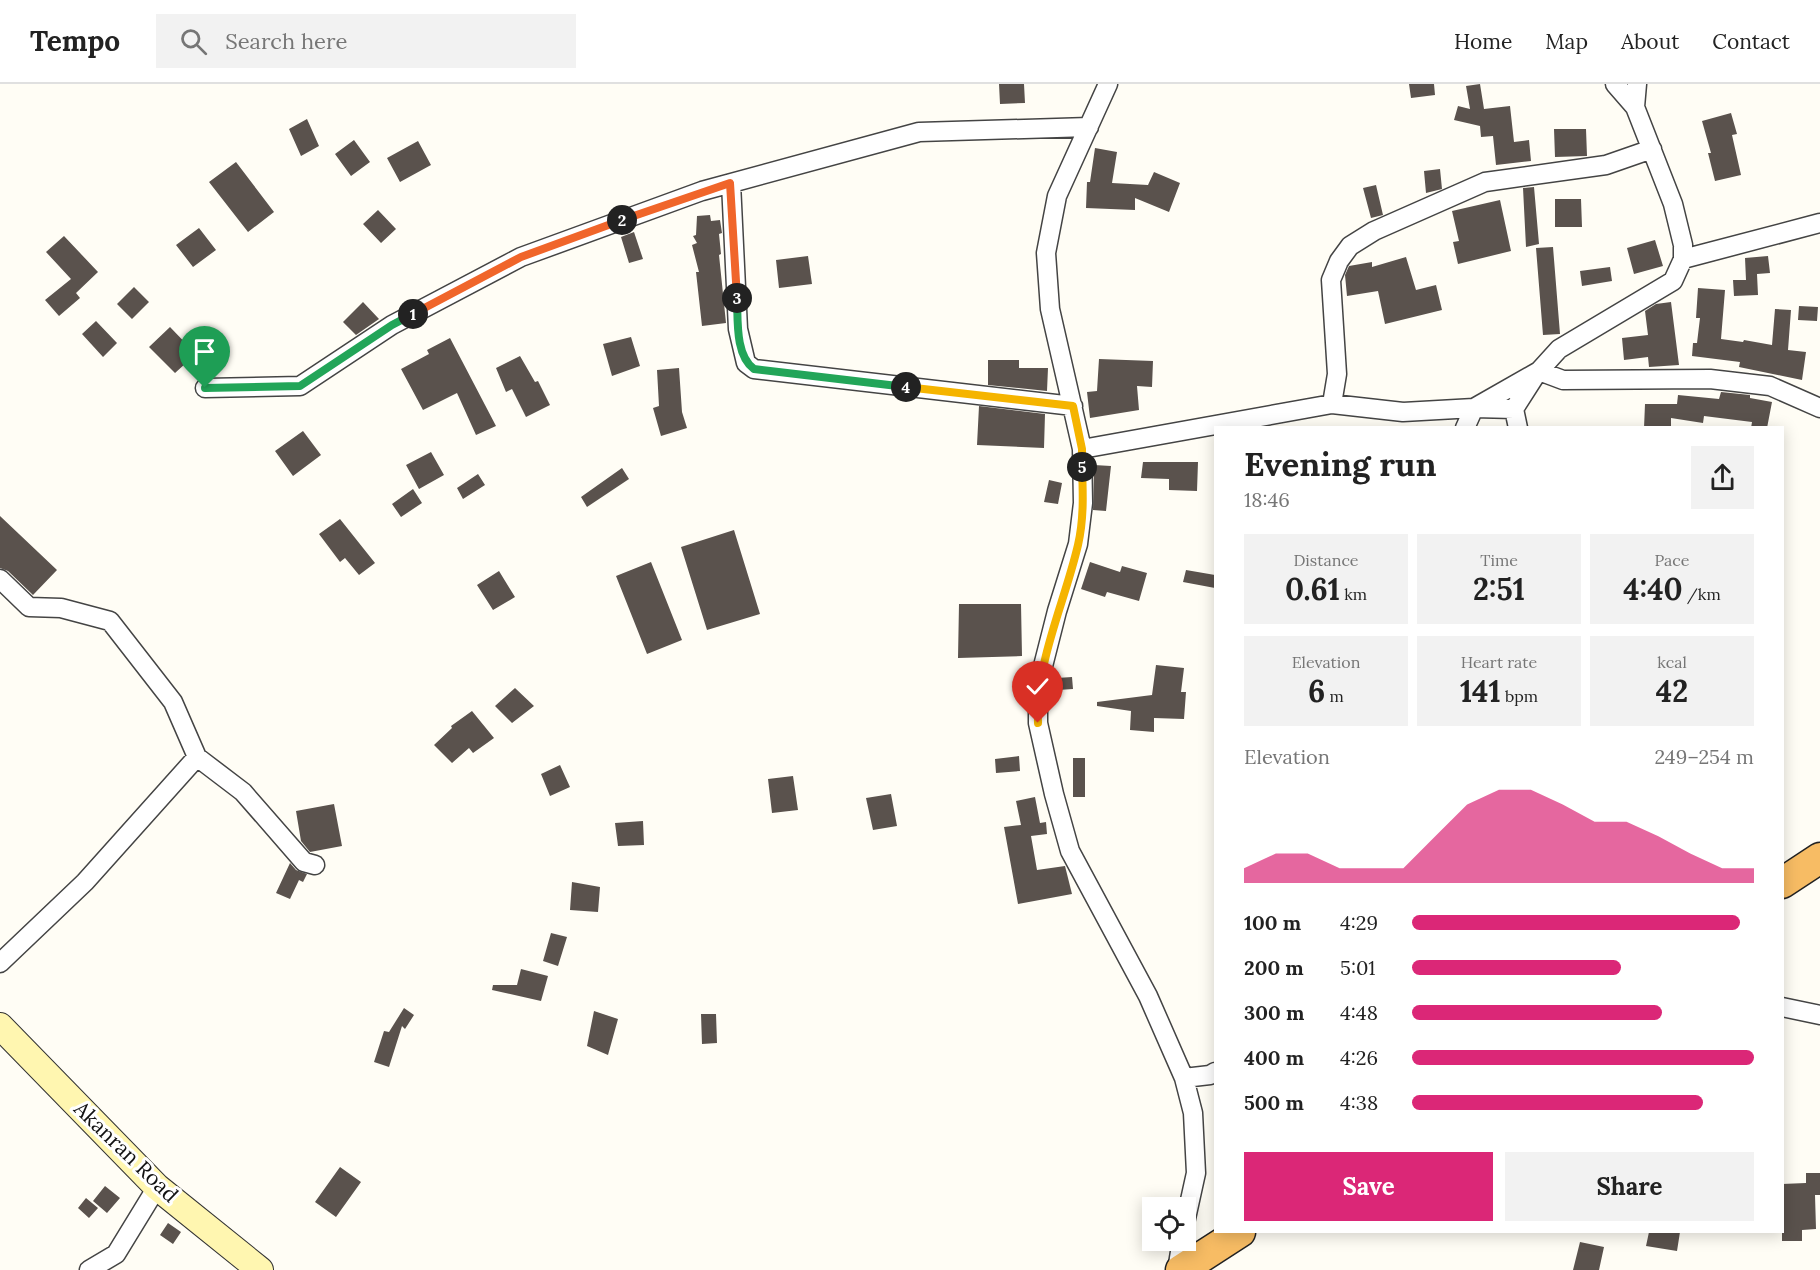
<!DOCTYPE html>
<meta charset="utf-8">
<style>
:root{--surface:#fff;--page:#f2f2f2;--text:#222;--muted:#767676;--line:#e0e0e0;--accent:#db2777}
body{margin:0;font-family:Lora,serif;background:var(--page);color:var(--text);height:100vh;display:flex;flex-direction:column;font-size:22px;white-space:nowrap}
*{box-sizing:border-box;margin:0}
p{font-size:20px;color:var(--muted)}
.icon{flex:none;width:33px;height:33px;fill:none;stroke:currentColor;stroke-width:2;stroke-linecap:round;stroke-linejoin:round}
.map{position:relative;flex:1;overflow:hidden}
.panel{position:absolute;left:1214px;top:342px;width:570px;height:807px;display:flex;flex-direction:column;background:var(--surface);border-radius:0px;box-shadow:0 3px 15px #0003}
.panel>*{flex:none}
.tools{position:absolute;left:1142px;top:1113px;display:grid;gap:12px}
.tools a{display:grid;place-items:center;width:54px;height:54px;border-radius:0px;background:var(--surface);box-shadow:0 3px 15px #0003;font-size:30px}
.pin{position:absolute;display:grid;place-items:center;width:51px;height:51px;color:#fff;margin:-62px -26px;border-radius:50% 50% 50% 0;rotate:-45deg;box-shadow:0 0 6px #0007}
.pin .icon{rotate:45deg}
.km{position:absolute;width:30px;height:30px;margin:-15px;border-radius:50%;background:#222;color:#fff;font-size:16px;line-height:30px;text-align:center}
.round{display:grid;place-items:center;flex:none;width:63px;height:63px;border-radius:0px;background:var(--page)}
.overview{display:flex;align-items:center;justify-content:space-between;height:102px;padding:0 30px}
h1{font-size:33px;font-weight:700;line-height:45px}
.metrics{display:grid;grid-template-columns:repeat(3,1fr);gap:9px;height:102px;padding:6px 30px}
.metrics div{display:grid;align-content:center;border-radius:0px;background:var(--page);text-align:center}
.metrics b{font-size:30px;font-weight:700}
.metrics small{font-size:16px;font-weight:400}
.metrics p{font-size:16px}
.chart{height:168px;padding:12px 30px}
.chart p{display:flex;justify-content:space-between}
.chart svg{width:100%;height:108px;margin-top:6px;fill:var(--accent);opacity:.7}
.button{display:flex;gap:12px;margin-top:auto;padding:12px 30px}
.button a{flex:1;height:69px;border-radius:0px;background:var(--accent);color:#fff;font-size:24px;font-weight:700;line-height:69px;text-align:center}
.button a+a{background:var(--page);color:var(--text)}
ul{padding:0 30px;list-style:none;font-size:20px}
li{display:grid;grid-template-columns:96px 72px 1fr;align-items:center;height:45px}
li i{height:15px;border-radius:8px;background:var(--accent)}
header{display:flex;align-items:center;gap:36px;box-sizing:border-box;height:84px;padding:0 30px;background:var(--surface);border-bottom:2px solid var(--line)}
header strong{font-size:28px}
nav{display:flex;gap:33px;margin-inline-start:auto;font-size:21px}
.search{width:420px;height:54px;background:var(--page);display:flex;align-items:center;gap:15px;box-sizing:border-box;padding:0 21px;border-radius:0px;color:var(--muted);font-size:22px}
.map>svg:first-child{display:block}
.building{fill:#5a524d}
.lines{fill:none;stroke-linecap:round;stroke-linejoin:round}
.minor-casing{stroke:#444;stroke-width:21}
.secondary-casing{stroke:#333;stroke-width:28}
.trunk-casing{stroke:#222;stroke-width:33}
.minor{stroke:#fff;stroke-width:18}
.secondary{stroke:#fff6b0;stroke-width:26}
.trunk{stroke:#f7bc64;stroke-width:30}
.split-1-casing{stroke:#fff;stroke-width:12}
.split-2-casing{stroke:#fff;stroke-width:12}
.split-3-casing{stroke:#fff;stroke-width:12}
.split-4-casing{stroke:#fff;stroke-width:12}
.split-5-casing{stroke:#fff;stroke-width:12}
.split-6-casing{stroke:#fff;stroke-width:12}
.split-1{stroke:#22a559;stroke-width:8}
.split-2{stroke:#f0652b;stroke-width:8}
.split-3{stroke:#f0652b;stroke-width:8}
.split-4{stroke:#22a559;stroke-width:8}
.split-5{stroke:#f5b400;stroke-width:8}
.split-6{stroke:#f5b400;stroke-width:8}
.labels{text-anchor:middle;stroke-width:6;stroke-linejoin:round;paint-order:stroke}
.street-label{font-size:21px;fill:#111;stroke:#fff}
</style>
<header>
<strong>Tempo</strong>
<div class="search"><svg class="icon" aria-label="search" viewBox="0 0 24 24"><circle cx="10" cy="10" r="6"/><path d="M15 15l6 6"/></svg>Search here</div>
<nav><a>Home</a><a>Map</a><a>About</a><a>Contact</a></nav>
</header>
<div class="map">
<svg width="1820" height="1186" viewBox="0 0 1820 1186">
<rect width="100%" height="100%" fill="#fffdf5"/>
<!-- building -->
<path class="building" d="M999,0H1024L1025,19L1000,20Z
M1409,0H1434L1435,11L1411,14Z
M1480,0L1484,25L1510,22L1514,58L1529,56L1531,77L1496,81L1493,52L1481,53L1480,42L1454,36L1458,22L1470,25L1466,2Z
M1731,29L1737,50L1732,51L1741,91L1715,97L1708,69H1711L1702,37Z
M307,35L319,62L301,72L289,45Z
M1554,45H1586L1587,72L1555,73Z
M354,56L370,78L351,92L335,70Z
M418,57L431,81L400,98L387,74Z
M1095,64L1117,68L1112,99L1148,101L1154,88L1180,99L1169,128L1135,114V126L1086,124L1087,98H1090Z
M236,78L274,128L248,148L209,98Z
M1440,85L1442,105L1426,109L1424,87Z
M1376,101L1383,131L1371,134L1363,104Z
M1534,103L1539,160L1526,163L1523,104Z
M1555,115H1581L1582,143H1555Z
M1500,116L1511,167L1458,180L1453,158L1459,157L1452,127Z
M378,126L396,145L381,159L363,140Z
M710,131L711,137L720,136L722,149L719,150L721,170L719,171L726,239L702,242L696,188H699L692,161L697,159L693,152L696,151L697,132Z
M199,144L216,166L193,183L176,161Z
M634,148L643,175L629,179L621,153Z
M64,152L98,188L76,209L80,214L59,232L45,216L71,195L46,168Z
M1655,156L1663,182L1634,190L1627,164Z
M1553,163L1560,250L1543,251L1536,164Z
M808,172L812,200L779,204L776,176Z
M1768,172L1770,189L1757,190L1758,211L1734,212L1733,196H1746L1745,174Z
M1406,173L1416,206L1436,201L1442,226L1385,240L1378,207L1347,212L1345,191L1349,182L1372,178V183Z
M1610,183L1612,197L1582,202L1580,187Z
M134,203L149,218L132,235L117,220Z
M1698,204L1725,206L1721,255L1743,258L1744,256L1772,261L1775,225L1791,226L1788,266L1806,268L1802,296L1739,283L1740,278L1692,272L1693,259H1697L1700,234H1696Z
M363,218L379,235L356,251L343,238Z
M1671,218L1679,281L1649,283L1648,273L1624,276L1622,254L1648,251L1645,227L1656,220Z
M1799,222L1818,223L1817,237L1798,236Z
M96,237L117,259L103,273L82,250Z
M170,243L196,270L175,289L149,263Z
M631,253L640,282L612,292L603,260Z
M450,254L496,342L476,351L457,309L423,326L401,285L429,270L427,266Z
M520,272L535,298L538,297L550,321L526,333L512,305L506,308L496,284Z
M1099,275L1153,277L1152,303L1137,302L1139,326L1090,334L1087,308L1097,307Z
M988,276H1019V284H1048L1047,307L988,301Z
M679,284L682,328L687,344L661,352L653,324L659,322L657,286Z
M1721,308L1750,311V314L1772,318L1767,344H1751L1752,338L1704,332L1703,339L1671,334V344H1644L1645,320H1677L1678,311L1719,315Z
M979,322L1045,330L1044,364L977,361Z
M303,347L321,371L293,392L275,367Z
M431,368L444,391L419,405L406,381Z
M1143,378H1198L1197,407L1169,406V395L1141,394Z
M1094,381L1111,382L1106,427L1093,426Z
M622,384L629,395L587,423L581,413Z
M478,390L485,401L463,415L457,404Z
M1049,396L1062,399L1058,420L1044,418Z
M413,405L422,419L401,433L392,420Z
M0,432L57,486L33,511L8,487L0,484Z
M340,435L375,479L359,491L345,474L340,478L319,450Z
M734,446L760,530L707,546L681,463Z
M651,478L682,556L647,570L616,492Z
M1090,478L1120,488L1122,482L1147,489L1139,517L1107,508L1105,513L1081,505Z
M1186,486L1215,491V504L1183,498Z
M499,487L515,513L493,526L477,501Z
M959,520H1021L1022,572L958,574Z
M1156,581L1184,584L1181,608H1186L1184,635L1154,634V648L1130,646L1131,627L1097,622V618L1152,611Z
M1072,593L1073,605L1058,606L1057,594Z
M515,604L534,622L512,639L495,622Z
M472,627L494,654L473,669L469,664L452,679L434,661L452,644L451,642Z
M1019,672L1020,687L996,689L995,675Z
M1073,674H1085V713H1073Z
M560,681L570,703L550,712L541,690Z
M793,692L798,726L772,729L768,695Z
M891,710L897,742L873,746L866,714Z
M1035,713L1040,739L1046,738L1047,750L1031,752L1037,786L1065,782L1072,810L1018,820L1004,743L1021,741L1016,717Z
M334,720L342,762L310,768L301,757L296,727Z
M643,737L644,761L618,762L615,739Z
M290,779L296,786L307,790L303,798L299,796L290,815L276,809Z
M572,798L600,803L598,828L570,826Z
M551,849L567,853L558,882L543,877Z
M521,885L548,892L541,917L492,906L493,901H517Z
M404,924L414,931L405,945L402,942L389,983L374,978L384,947L389,948Z
M594,927L618,935L608,971L587,962Z
M701,930H716L717,959L702,960Z
M340,1083L361,1098L336,1133L315,1118Z
M1806,1089H1820V1111H1815L1816,1145L1802,1146V1157H1782V1100L1806,1099Z
M105,1102L120,1114L107,1129L93,1117Z
M86,1114L98,1124L89,1134L78,1124Z
M168,1139L181,1148L173,1160L160,1151Z
M1649,1148H1680L1677,1167L1646,1162Z
M1580,1158L1604,1163L1599,1186H1573Z"/>
<g class="lines">
<!-- minor casing -->
<g class="minor-casing">
<path id="minor" d="M1108,0L1057,112L1046,169L1050,225L1082,365L1083,419L1078,460L1057,527L1041,590L1038,614V639L1054,710L1070,767L1148,912L1184,994L1193,1029L1196,1089L1185,1139
M1615,0L1635,23
M1637,0L1635,23L1673,120L1683,161V175L1673,197L1559,265L1539,287L1563,296L1710,295L1770,302L1820,324
M731,99L738,245L746,279L754,285L1073,322
M1683,175L1820,139
M205,304L300,302L392,241L521,173L702,107L919,48L1089,43
M1332,320L1403,328L1474,324L1539,287
M1465,344L1474,324L1514,325
M1518,344L1514,325L1537,289
M1082,365L1332,320L1337,290L1331,196L1339,177L1350,162L1374,147L1485,98L1606,81L1652,65
M0,495L29,523L61,524L110,537L173,618L197,673L243,708L304,778L315,781
M0,879L85,798L197,673
M1782,923L1820,931
M1184,994L1210,991L1215,988
M89,1186L116,1170L157,1103
M1177,1186L1182,1156"/>
</g>
<!-- secondary casing -->
<g class="secondary-casing">
<path id="secondary" d="M0,942L157,1103L260,1186"/>
</g>
<!-- trunk casing -->
<g class="trunk-casing">
<path id="trunk" d="M1782,799L1820,774
M1181,1186L1240,1148"/>
</g>
<!-- minor -->
<use href="#minor" class="minor"/>
<!-- secondary -->
<use href="#secondary" class="secondary"/>
<!-- trunk -->
<use href="#trunk" class="trunk"/>
</g>
<g class="lines">
<!-- split-1 casing -->
<g class="split-1-casing">
<path id="split-1" d="M205,304L300,302L392,241L413,230"/>
</g>
<!-- split-2 casing -->
<g class="split-2-casing">
<path id="split-2" d="M413,230L521,173L622,136"/>
</g>
<!-- split-3 casing -->
<g class="split-3-casing">
<path id="split-3" d="M622,136L730,99L737,214"/>
</g>
<!-- split-4 casing -->
<g class="split-4-casing">
<path id="split-4" d="M737,214C738,236 735,271 754,285L906,303"/>
</g>
<!-- split-5 casing -->
<g class="split-5-casing">
<path id="split-5" d="M906,303L1073,322L1082,365V383"/>
</g>
<!-- split-6 casing -->
<g class="split-6-casing">
<path id="split-6" d="M1038,639C1036,576 1064,521 1078,461C1084,435 1083,409 1082,383"/>
</g>
<!-- split-1 -->
<use href="#split-1" class="split-1"/>
<!-- split-2 -->
<use href="#split-2" class="split-2"/>
<!-- split-3 -->
<use href="#split-3" class="split-3"/>
<!-- split-4 -->
<use href="#split-4" class="split-4"/>
<!-- split-5 -->
<use href="#split-5" class="split-5"/>
<!-- split-6 -->
<use href="#split-6" class="split-6"/>
</g>
<g class="labels">
<!-- street labels -->
<g class="street-label">
<text transform="translate(126 1068) rotate(44)" y="7">Akanran Road</text>
</g>
</g>
</svg>
<div class="tools">
<a><svg class="icon" aria-label="locate" viewBox="0 0 24 24"><circle cx="12" cy="12" r="6"/><path d="M12 2v4M12 18v4M2 12h4M18 12h4"/></svg></a>
</div>
<div class="pin" style="left:205px;top:304px;background:#1e9e55"><svg class="icon" aria-label="arrive" viewBox="0 0 24 24"><path d="M6 21V4h12l-3 4 3 4H6"/></svg></div>
<div class="pin" style="left:1038px;top:639px;background:#d93025"><svg class="icon" aria-label="check" viewBox="0 0 24 24"><path d="M5 12l5 5 9-10"/></svg></div>
<b class="km" style="left:413px;top:230px">1</b>
<b class="km" style="left:622px;top:136px">2</b>
<b class="km" style="left:737px;top:214px">3</b>
<b class="km" style="left:906px;top:303px">4</b>
<b class="km" style="left:1082px;top:383px">5</b>
<section class="panel">
<div class="overview"><div><h1>Evening run</h1><p>18:46</p></div><a class="round"><svg class="icon" aria-label="share" viewBox="0 0 24 24"><path d="M12 15V3M7 8l5-5 5 5M5 13v7h14v-7"/></svg></a></div>
<div class="metrics">
<div><p>Distance</p><b>0.61<small> km</small></b></div>
<div><p>Time</p><b>2:51</b></div>
<div><p>Pace</p><b>4:40<small> /km</small></b></div>
</div>
<div class="metrics">
<div><p>Elevation</p><b>6<small> m</small></b></div>
<div><p>Heart rate</p><b>141<small> bpm</small></b></div>
<div><p>kcal</p><b>42</b></div>
</div>
<div class="chart"><p><span>Elevation</span>249–254 m</p>
<svg viewBox="0 0 160 44" preserveAspectRatio="none"><path d="M0 44V38L10 32L20 32L30 38L40 38L50 38L60 25L70 12L80 6L90 6L100 12L110 19L120 19L130 25L140 32L150 38L160 38V44z"/></svg>
</div>
<ul>
<li><b>100 m</b>4:29<i style="width:96%"></i></li>
<li><b>200 m</b>5:01<i style="width:61%"></i></li>
<li><b>300 m</b>4:48<i style="width:73%"></i></li>
<li><b>400 m</b>4:26<i style="width:100%"></i></li>
<li><b>500 m</b>4:38<i style="width:85%"></i></li>
</ul>
<div class="button"><a>Save</a><a>Share</a></div>
</section>
</div>
